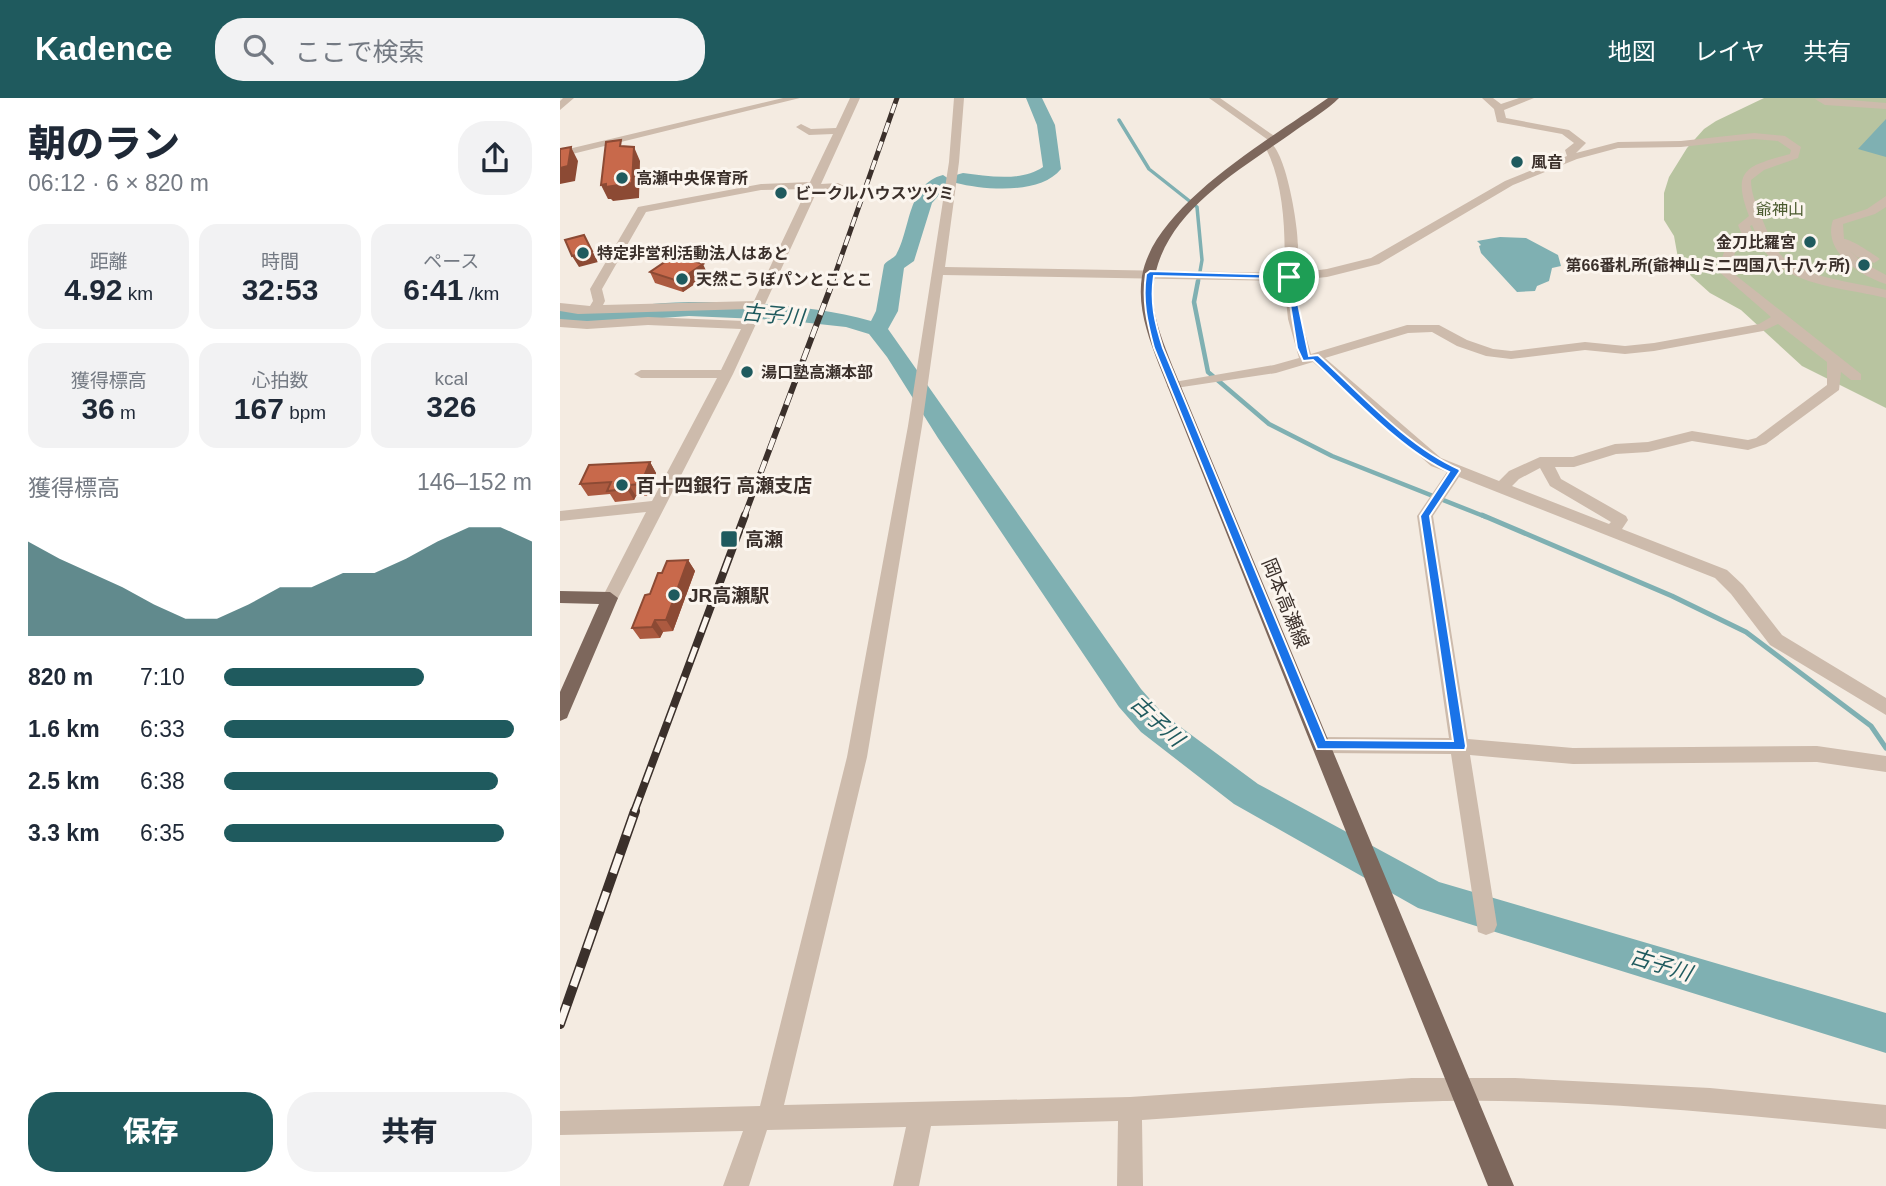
<!DOCTYPE html>
<html lang="ja">
<meta charset="utf-8">
<style>
:root{--surface:#fff;--page:#f2f2f3;--text:#1f2937;--muted:#747a83;--accent:#1f5a5e}
body{margin:0;font-family:Helvetica,"Noto Sans JP",sans-serif;background:var(--page);color:var(--text);height:100vh;display:flex;flex-direction:column;font-size:26px;white-space:nowrap}
*{box-sizing:border-box;margin:0}
p{font-size:23px;color:var(--muted)}
.icon{flex:none;width:38px;height:38px;fill:none;stroke:currentColor;stroke-width:2;stroke-linecap:round;stroke-linejoin:round}
.map{position:relative;flex:1;overflow:hidden}
.drawer{display:flex;flex-direction:column;background:var(--surface);width:560px}
.drawer>*{flex:none}
.pin{position:absolute;display:grid;place-items:center;width:60px;height:60px;color:#fff;margin:-30px;border:4px solid #fff;border-radius:50%;box-shadow:0 2px 7px #0007}
.round{display:grid;place-items:center;flex:none;width:74px;height:74px;border-radius:28px;background:var(--page)}
.summary{display:flex;align-items:center;justify-content:space-between;height:119px;padding:0 28px}
h1{font-size:38px;font-weight:800;line-height:52px}
.metrics{display:grid;grid-template-columns:repeat(3,1fr);gap:10px;height:119px;padding:7px 28px}
.metrics div{display:grid;align-content:center;border-radius:18px;background:var(--page);text-align:center}
.metrics b{font-size:30px;font-weight:800}
.metrics small{font-size:19px;font-weight:400}
.metrics p{font-size:19px}
.chart{height:196px;padding:14px 28px}
.chart p{display:flex;justify-content:space-between}
.chart svg{width:100%;height:126px;margin-top:7px;fill:var(--accent);opacity:.7}
.button{display:flex;gap:14px;margin-top:auto;padding:14px 28px}
.button a{flex:1;height:80px;border-radius:28px;background:var(--accent);color:#fff;font-size:28px;font-weight:800;line-height:80px;text-align:center}
.button a+a{background:var(--page);color:var(--text)}
ul{padding:0 28px;list-style:none;font-size:23px}
li{display:grid;grid-template-columns:112px 84px 1fr;align-items:center;height:52px}
li i{height:18px;border-radius:9px;background:var(--accent)}
header{display:flex;align-items:center;gap:42px;box-sizing:border-box;height:98px;padding:0 35px;background:var(--accent);color:#fff}
header strong{font-size:33px}
nav{display:flex;gap:38px;margin-inline-start:auto;font-size:24px}
.search{width:490px;height:63px;background:var(--page);display:flex;align-items:center;gap:18px;box-sizing:border-box;padding:0 24px;border-radius:28px;color:var(--muted);font-size:26px}
main{display:flex;flex:1;min-height:0}
.map>svg:first-child{display:block}
.green{fill:#b8c4a0}
.water{fill:#7fb0b2}
.lines{fill:none;stroke-linecap:round;stroke-linejoin:round}
.stream-far2{stroke:#7fb0b2;stroke-width:3.5}
.stream-far1{stroke:#7fb0b2;stroke-width:4.5}
.stream{stroke:#7fb0b2;stroke-width:5}
.river{fill:#7fb0b2;fill-rule:evenodd}
.minor{fill:#cdbbac;fill-rule:evenodd}
.major{fill:#7d675c;fill-rule:evenodd}
.rail-far3-casing{stroke:#3b302b;stroke-width:5}
.rail-far2-casing{stroke:#3b302b;stroke-width:6}
.rail-far1-casing{stroke:#3b302b;stroke-width:8}
.rail-casing{stroke:#3b302b;stroke-width:10}
.rail-far3{stroke:#fbf5ee;stroke-width:3.5;stroke-dasharray:10;stroke-linecap:butt}
.rail-far2{stroke:#fbf5ee;stroke-width:4.5;stroke-dasharray:12;stroke-linecap:butt}
.rail-far1{stroke:#fbf5ee;stroke-width:5;stroke-dasharray:16;stroke-linecap:butt}
.rail{stroke:#fbf5ee;stroke-width:7;stroke-dasharray:20;stroke-linecap:butt}
.wall{fill:#ac5a40}
.shaded-wall{fill:#8c4a34}
.building{fill:#c8694b;stroke:#8c4a34;stroke-width:2}
.route{fill:#1a73e8;stroke:#fff;stroke-width:2;fill-rule:evenodd}
.poi-dot{fill:#1f5a5e;stroke:#fbf5ee;stroke-width:2.5}
.labels{text-anchor:middle;stroke-width:6;stroke-linejoin:round;paint-order:stroke}
.far-poi-label{font-size:16px;font-weight:bold;fill:#3b302b;stroke:#fbf5ee;text-anchor:start}
.far-park-label{font-size:16px;fill:#4a5a2e;stroke:#fbf5ee}
.poi-label{font-size:19px;font-weight:bold;fill:#3b302b;stroke:#fbf5ee;text-anchor:start}
.street-label{font-size:19px;fill:#3b302b;stroke:#fbf5ee}
.water-label{font-size:21px;font-style:italic;fill:#1f5a5e;stroke:#fbf5ee}
</style>
<header>
<strong>Kadence</strong>
<div class="search"><svg class="icon" aria-label="search" viewBox="0 0 24 24"><circle cx="10" cy="10" r="6"/><path d="M15 15l6 6"/></svg>ここで検索</div>
<nav><a>地図</a><a>レイヤ</a><a>共有</a></nav>
</header>
<main>
<section class="drawer">
<div class="summary"><div><h1>朝のラン</h1><p>06:12 · 6 × 820 m</p></div><a class="round"><svg class="icon" aria-label="share" viewBox="0 0 24 24"><path d="M12 15V3M7 8l5-5 5 5M5 13v7h14v-7"/></svg></a></div>
<div class="metrics">
<div><p>距離</p><b>4.92<small> km</small></b></div>
<div><p>時間</p><b>32:53</b></div>
<div><p>ペース</p><b>6:41<small> /km</small></b></div>
</div>
<div class="metrics">
<div><p>獲得標高</p><b>36<small> m</small></b></div>
<div><p>心拍数</p><b>167<small> bpm</small></b></div>
<div><p>kcal</p><b>326</b></div>
</div>
<div class="chart"><p><span>獲得標高</span>146–152 m</p>
<svg viewBox="0 0 160 44" preserveAspectRatio="none"><path d="M0 44V11L10 17L20 22L30 27L40 33L50 38L60 38L70 33L80 27L90 27L100 22L110 22L120 17L130 11L140 6L150 6L160 11V44z"/></svg>
</div>
<ul>
<li><b>820 m</b>7:10<i style="width:65%"></i></li>
<li><b>1.6 km</b>6:33<i style="width:94%"></i></li>
<li><b>2.5 km</b>6:38<i style="width:89%"></i></li>
<li><b>3.3 km</b>6:35<i style="width:91%"></i></li>
</ul>
<div class="button"><a>保存</a><a>共有</a></div>
</section>
<div class="map">
<svg width="1326" height="1088" viewBox="0 0 1326 1088">
<rect width="100%" height="100%" fill="#f4ebe1"/>
<!-- green -->
<path class="green" d="M1204,0H1326V310L1242,268L1181,212L1150,195L1131,178L1118,160L1114,138L1104,122V95L1109,79L1127,50L1144,31L1156,23Z"/>
<!-- water -->
<path class="water" d="M1326,21V59L1298,51Z
M940,139L966,140L998,157L1001,168L992,170L989,183L977,188L975,193L957,194L921,155L919,148L921,147L917,143Z"/>
<g class="lines">
<!-- stream-far2 -->
<path class="stream-far2" d="M559,22L589,71L637,109L642,162L638,185"/>
<!-- stream-far1 -->
<path class="stream-far1" d="M638,183L634,204L648,274L709,326L772,358L926,419"/>
<!-- stream -->
<path class="stream" d="M922,417L1112,498L1186,534L1311,628L1326,650"/>
<!-- river -->
<path class="river" d="M466,0H482L495,27L501,71C480,97 425,92 396,85L394,81L396,77L403,75C428,78 461,84 483,69L477,27Z
M383,77L392,83L372,105L354,163L344,170L338,213L328,231L581,591L603,616L698,686L879,784L1326,915V955L858,810L674,706L581,634L559,609L378,340L327,259L309,236L286,229L222,222L129,218L34,225L0,224V210C43,212 86,205 129,204C188,204 253,207 311,223L316,213L324,167C327,162 333,161 336,157C351,131 347,86 383,77Z"/>
<!-- minor -->
<path class="minor" d="M3,0H14L0,12V3Z
M223,0H240L0,59V53Z
M290,0H300L261,86L278,85L284,88L278,91L257,93L173,276L58,500L56,504H44L42,500L86,414L0,423V413L92,403L157,280H81L74,276L81,272H161L181,231L88,227L27,231L0,229V221L27,223L88,219L184,223L190,211L18,216L0,213V205L30,208L33,203L30,191L78,109L201,86L250,84L273,36L249,37L236,29L241,26L251,31L276,30ZM247,91L194,203L43,207L45,203L42,191L86,114L201,92Z
M394,0H404L399,64L385,169L724,175C726,136 724,82 704,47L709,44C726,52 738,127 738,147C738,156 736,165 736,175L767,171L811,160L945,83L1007,58L1005,52L1014,45L1002,36L937,24L934,11L922,0H933L941,6L959,0H974L944,12L946,20L1009,32L1026,45L1016,55L1058,44L1121,43L1194,35L1225,38L1241,49L1238,60L1204,72L1191,82C1191,95 1196,106 1201,118C1206,130 1211,145 1220,156C1239,180 1297,184 1326,192V200C1291,191 1243,189 1215,165C1204,156 1198,139 1192,127L1190,128L1194,138L1176,152L1169,172L1301,276V282H1291L1281,274L1279,292L1206,346L1188,352L1132,343L1088,354L1056,356L1014,369H995L1001,381L1066,418L1068,422L1062,431L1167,472L1183,487L1222,537L1326,600V617L1210,547L1171,496L1155,480L899,379L873,418L908,641L1013,650L1257,648L1326,658V674L1257,664L1013,666L910,657L937,827L934,834L926,837L918,834L891,656L762,655L755,653L753,647L755,641L762,639L889,640L857,418L887,374L871,368L753,264L716,275L609,291L607,288L614,284L714,267L739,260L728,221L724,183L383,177L362,328L307,659L224,1007L570,999L852,980H955L1150,990L1326,1007V1031C1169,1016 1009,998 851,1004C762,1007 672,1016 582,1022L583,1088H557L558,1023L371,1028L359,1088H333L346,1029L207,1032L189,1088H163L183,1033L0,1037V1013L200,1008L287,659L348,328L389,64ZM1194,41L1218,43L1231,52L1230,56C1187,68 1171,71 1189,118L1178,127L1182,137L1167,147L1157,172L1211,219L1199,226L1094,245L1065,248L1025,244L951,253L933,251L907,242L879,227H847L751,256L741,221L736,182L767,179L819,166L953,87L1017,61L1058,50L1121,49ZM1218,226L1267,264V287L1196,340L1188,342L1132,333L1088,344L1055,346L1013,359H980L949,373L939,383L881,360L765,260L848,235L872,234L897,248L926,258L951,261L1025,252L1065,256L1094,253L1203,233ZM980,370L990,388L1051,424L1049,426L952,388L959,381Z
M649,0H660L720,42L711,44Z
M1267,0L1326,5V11L1265,7L1255,1Z
M1326,98V109L1315,116L1283,126L1284,141C1291,141 1313,156 1320,161L1314,165L1297,159L1288,151L1302,164L1326,177V186C1300,178 1262,153 1273,122L1307,111Z"/>
<!-- major -->
<path class="major" d="M768,0H779C767,12 750,22 736,32C679,73 592,119 593,200C594,223 604,246 612,267L954,1088H928L599,267C588,238 577,209 582,178C594,107 712,40 768,0Z
M0,493L50,494L58,500L9,615L7,620L0,623V594L39,506L0,505Z"/>
<!-- rail-far3 casing -->
<g class="rail-far3-casing">
<path id="rail-far3" d="M272,185L337,0"/>
</g>
<!-- rail-far2 casing -->
<g class="rail-far2-casing">
<path id="rail-far2" d="M184,419L273,183"/>
</g>
<!-- rail-far1 casing -->
<g class="rail-far1-casing">
<path id="rail-far1" d="M74,714L185,417"/>
</g>
<!-- rail casing -->
<g class="rail-casing">
<path id="rail" d="M0,926L75,713"/>
</g>
<!-- rail-far3 -->
<use href="#rail-far3" class="rail-far3"/>
<!-- rail-far2 -->
<use href="#rail-far2" class="rail-far2"/>
<!-- rail-far1 -->
<use href="#rail-far1" class="rail-far1"/>
<!-- rail -->
<use href="#rail" class="rail"/>
</g>
<!-- wall -->
<path class="wall" d="M90,174L148,177L123,194L95,185Z
M90,364L96,375L88,398H76L74,402L55,404L50,396L28,398L20,386Z
M128,462L135,473L113,533L103,534L100,540L80,541L72,530L102,475Z"/>
<!-- shaded-wall -->
<path class="shaded-wall" d="M11,49L18,63L15,83L0,86V70Z
M74,49L80,63L79,100L53,103L51,101H48L41,87Z
M24,137L38,164L19,169L12,158Z
M143,166L148,177L123,194L118,183Z
M90,364L96,375L88,398L81,386Z
M69,387L76,398L74,402L67,391Z
M128,462L135,473L113,533L106,522Z
M95,522L103,534L100,540L92,529Z"/>
<!-- building -->
<path class="building" d="M61,42L60,48L74,49L72,85L46,89V86L41,87L46,44Z
M11,49L8,68L0,70V51Z
M24,137L32,153L12,158L5,142Z
M115,157L143,166L118,183L90,174Z
M90,364L81,386L69,387L67,391L47,393L51,384L20,386L29,367Z
M128,462L106,522H95L92,529L72,530L85,497L90,496L98,475H102L107,463Z"/>
<!-- route -->
<path class="route" d="M590,173L732,177L749,258L758,257C800,295 847,348 899,371L900,373L870,418L906,648L905,652L757,651L594,250C587,224 582,203 586,176ZM594,178L726,181L737,250L743,263L753,262C792,298 842,353 889,374L860,418L893,643L766,642L603,250C595,225 590,204 594,178Z"/>
<!-- markers -->
<g class="poi-dot">
<circle cx="957" cy="64" r="7"/>
<circle cx="62" cy="80" r="7"/>
<circle cx="221" cy="95" r="7"/>
<circle cx="1250" cy="144" r="7"/>
<circle cx="23" cy="155" r="7"/>
<circle cx="1304" cy="167" r="7"/>
<circle cx="122" cy="181" r="7"/>
<circle cx="187" cy="274" r="7"/>
<circle cx="62" cy="387" r="7"/>
<rect x="160" y="432" width="18" height="18" rx="3.5"/>
<circle cx="114" cy="497" r="7"/>
</g>
<g class="labels">
<!-- far-poi labels -->
<g class="far-poi-label">
<text x="971" y="70">風音</text>
<text x="76" y="86">高瀬中央保育所</text>
<text x="235" y="101">ビークルハウスツツミ</text>
<text x="1236" y="150" text-anchor="end">金刀比羅宮</text>
<text x="37" y="161">特定非営利活動法人はあと</text>
<text x="1290" y="173" text-anchor="end">第66番札所(爺神山ミニ四国八十八ヶ所)</text>
<text x="136" y="187">天然こうぼパンとことこ</text>
<text x="201" y="280">湯口塾高瀬本部</text>
</g>
<!-- far-park labels -->
<g class="far-park-label">
<text x="1220" y="117">爺神山</text>
</g>
<!-- poi labels -->
<g class="poi-label">
<text x="76" y="394">百十四銀行 高瀬支店</text>
<text x="185" y="448">高瀬</text>
<text x="128" y="504">JR高瀬駅</text>
</g>
<!-- street labels -->
<g class="street-label">
<text transform="translate(726 505) rotate(68)" y="7">岡本高瀬線</text>
</g>
<!-- water labels -->
<g class="water-label">
<text transform="translate(213 217) rotate(5)" y="7">古子川</text>
<text transform="translate(597 623) rotate(43)" y="7">古子川</text>
<text transform="translate(1101 867) rotate(17)" y="7">古子川</text>
</g>
</g>
</svg>
<div class="pin" style="left:729px;top:179px;background:#1e9e55"><svg class="icon" aria-label="arrive" viewBox="0 0 24 24"><path d="M6 21V4h12l-3 4 3 4H6"/></svg></div>
</div>
</main>
